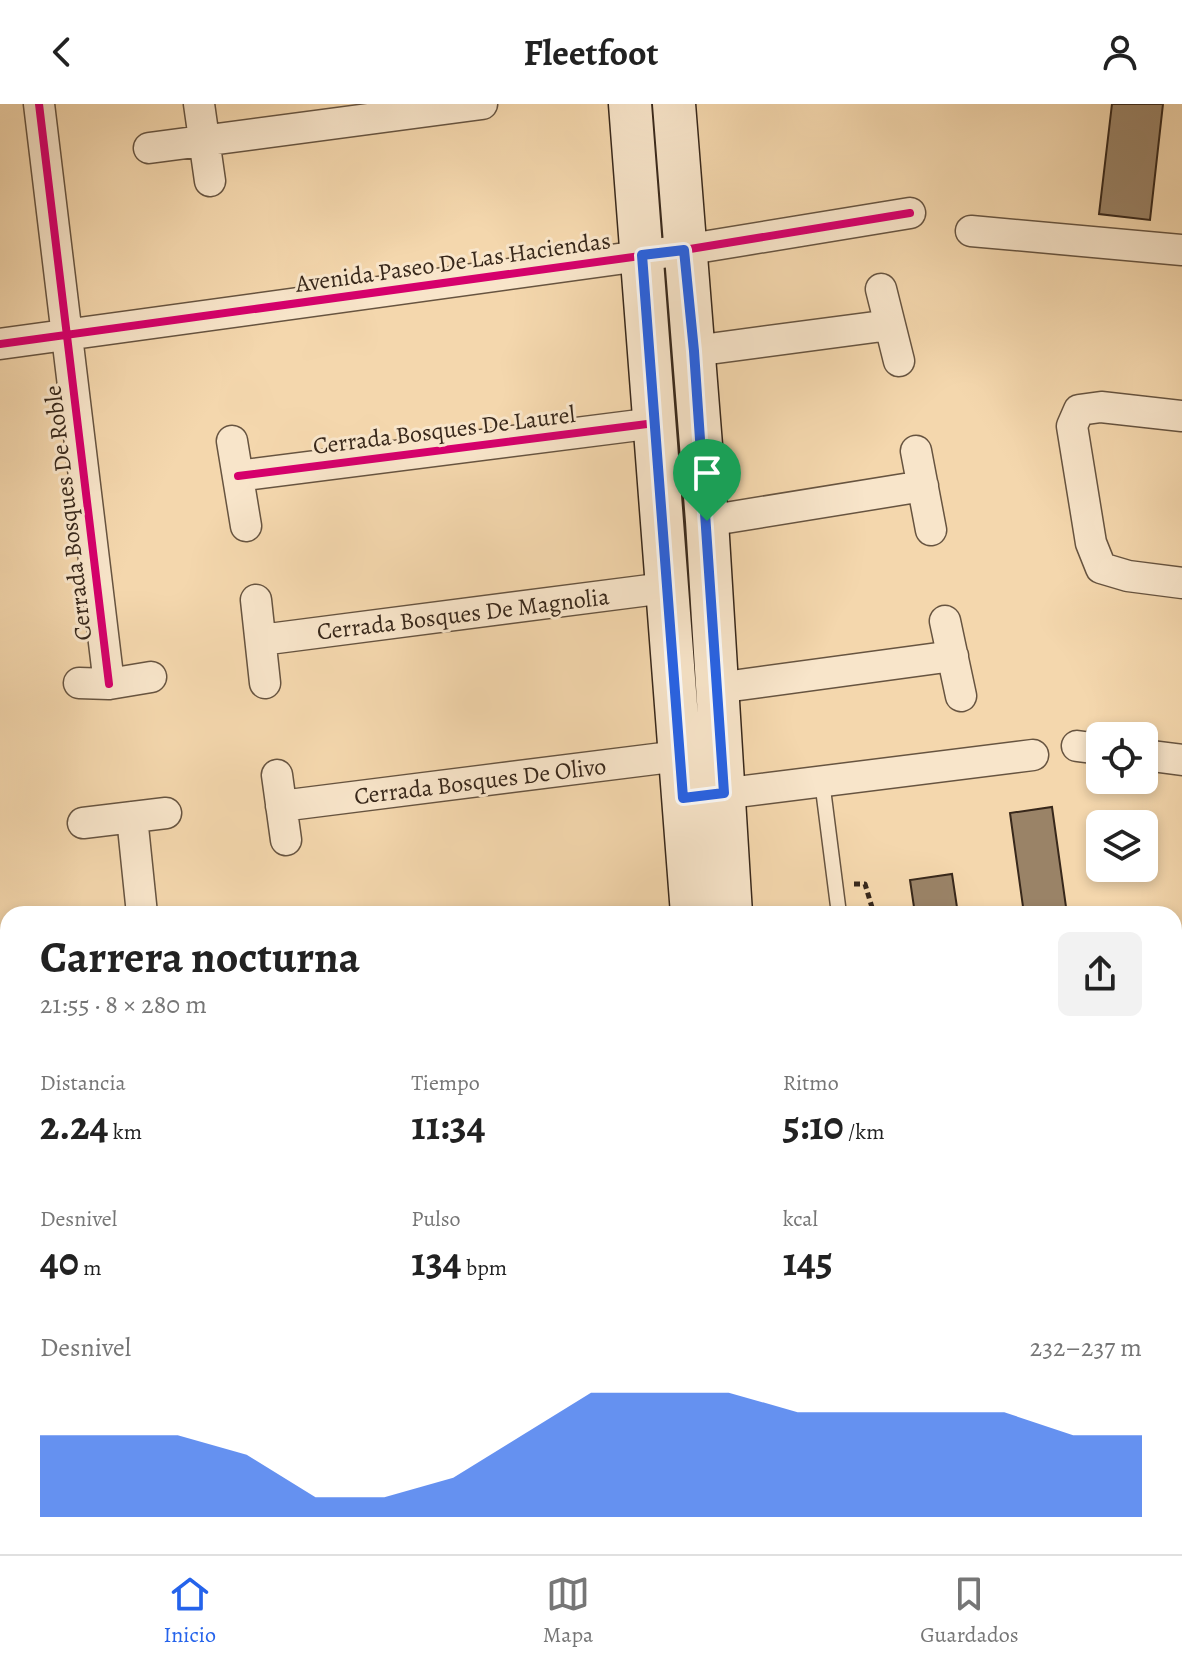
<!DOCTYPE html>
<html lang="es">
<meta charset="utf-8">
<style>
:root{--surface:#fff;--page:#f2f2f2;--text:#222;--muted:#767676;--line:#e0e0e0;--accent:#2563eb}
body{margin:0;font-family:Alegreya,serif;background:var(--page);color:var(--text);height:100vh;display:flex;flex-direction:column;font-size:30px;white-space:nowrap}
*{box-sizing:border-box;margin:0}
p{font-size:26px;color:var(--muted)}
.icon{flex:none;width:44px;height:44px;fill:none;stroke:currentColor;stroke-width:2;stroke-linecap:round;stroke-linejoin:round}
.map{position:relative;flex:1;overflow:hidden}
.sheet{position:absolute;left:0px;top:802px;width:1182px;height:648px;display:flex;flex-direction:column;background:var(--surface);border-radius:24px 24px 0 0;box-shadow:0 4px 12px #0003}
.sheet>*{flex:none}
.controls{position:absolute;left:1086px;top:618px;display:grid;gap:16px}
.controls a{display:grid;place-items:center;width:72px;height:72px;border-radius:12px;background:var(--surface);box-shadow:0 4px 12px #0003;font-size:40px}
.pin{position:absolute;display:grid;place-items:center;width:68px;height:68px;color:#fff;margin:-82px -34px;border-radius:50% 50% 50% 0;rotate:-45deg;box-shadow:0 0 8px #0007}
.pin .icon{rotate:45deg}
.round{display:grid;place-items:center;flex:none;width:84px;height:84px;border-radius:12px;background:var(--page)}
.summary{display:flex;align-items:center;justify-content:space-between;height:136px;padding:0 40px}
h1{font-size:44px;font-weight:700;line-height:60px}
.figures{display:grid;grid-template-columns:repeat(3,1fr);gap:12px;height:136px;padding:8px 40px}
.figures div{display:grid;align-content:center}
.figures b{font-size:40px;font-weight:700}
.figures small{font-size:22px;font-weight:400}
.figures p{font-size:22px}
.chart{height:224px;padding:16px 40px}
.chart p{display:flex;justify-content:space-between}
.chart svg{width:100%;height:144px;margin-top:8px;fill:var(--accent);opacity:.7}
header{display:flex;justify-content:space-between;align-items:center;height:104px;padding:0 40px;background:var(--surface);font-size:36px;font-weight:700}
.menu{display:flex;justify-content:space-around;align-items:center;height:112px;border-top:2px solid var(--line);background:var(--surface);font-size:22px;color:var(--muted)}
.menu a{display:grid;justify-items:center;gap:4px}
.menu .active{color:var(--accent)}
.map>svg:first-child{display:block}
.building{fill:#9a8367;stroke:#38281b;stroke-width:2}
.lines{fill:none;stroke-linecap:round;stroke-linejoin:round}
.lane-casing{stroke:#675440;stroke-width:17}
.street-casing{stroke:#675440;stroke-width:33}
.secondary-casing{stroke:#38281b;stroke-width:45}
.path{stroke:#38281b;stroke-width:5;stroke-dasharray:6 4;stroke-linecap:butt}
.lane{stroke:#f8e5ca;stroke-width:14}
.street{stroke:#f8e5ca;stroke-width:30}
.secondary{stroke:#f8e5ca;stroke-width:42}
.cycleway-casing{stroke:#f8e5ca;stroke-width:13}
.cycleway{stroke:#d6006c;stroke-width:8}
.route-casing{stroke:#fff;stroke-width:16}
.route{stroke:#2563eb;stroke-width:10}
.labels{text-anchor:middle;stroke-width:6;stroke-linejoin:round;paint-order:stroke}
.street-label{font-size:24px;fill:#38281b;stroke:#f8e5ca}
</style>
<header><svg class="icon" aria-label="back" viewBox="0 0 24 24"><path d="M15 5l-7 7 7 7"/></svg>Fleetfoot<svg class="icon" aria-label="person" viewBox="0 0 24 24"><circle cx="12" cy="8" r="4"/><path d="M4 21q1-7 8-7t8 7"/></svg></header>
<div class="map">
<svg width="1182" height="1450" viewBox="0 0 1182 1450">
<rect width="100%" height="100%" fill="#f4d7ad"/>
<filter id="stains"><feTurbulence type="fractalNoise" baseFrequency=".0025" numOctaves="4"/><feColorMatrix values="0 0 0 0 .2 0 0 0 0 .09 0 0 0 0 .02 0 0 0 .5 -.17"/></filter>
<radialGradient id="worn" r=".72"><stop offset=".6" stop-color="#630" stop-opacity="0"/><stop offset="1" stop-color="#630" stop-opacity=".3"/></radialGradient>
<!-- building -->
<path class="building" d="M1112,0H1163L1150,116L1099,110Z
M1052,703L1067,810H1024L1010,709Z
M952,770L958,810H915L910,776Z"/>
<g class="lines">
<!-- lane casing -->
<g class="lane-casing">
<path id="lane" d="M822,677L839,810
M759,1442V1450"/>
</g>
<!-- street casing -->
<g class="street-casing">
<path id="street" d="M39,0L109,580
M199,0L210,77
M149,44L482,0
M971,127L1182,146
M881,185L899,257
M0,240L684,146L910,109
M694,247L890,221
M1182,312L1101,303L1079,306L1072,322L1091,439L1101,464L1128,472L1182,479
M232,337L246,422
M916,347L931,426
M238,372L655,319
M707,417L923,382
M256,496L265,579
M945,517L961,592
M261,536L665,484
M79,579L109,580L151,573
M717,584L953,552
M1077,642L1100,645
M1144,651L1182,656
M277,671L286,736
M705,692L1033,651
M281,702L679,652
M132,713L142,810
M83,719L166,709
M0,979L8,1040
M0,1078L8,1077
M1174,1192H1182"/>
</g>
<!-- secondary casing -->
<g class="secondary-casing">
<path id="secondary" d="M630,0L692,810
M674,0L707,417L731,810
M601,1450V1442
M648,1450L649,1442"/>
</g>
<!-- path -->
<path class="path" d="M854,780H865L874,810"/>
<!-- lane -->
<use href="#lane" class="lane"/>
<!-- street -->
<use href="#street" class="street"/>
<!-- secondary -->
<use href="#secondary" class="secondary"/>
<!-- cycleway casing -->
<g class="cycleway-casing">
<path id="cycleway" d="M39,0L109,580
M0,240L684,146L910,109
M238,372L655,319"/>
</g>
<!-- cycleway -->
<use href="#cycleway" class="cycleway"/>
</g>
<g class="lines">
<!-- route casing -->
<g class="route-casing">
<path id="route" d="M684,146L694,247L724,689L683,694L642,151Z"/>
</g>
<!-- route -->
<use href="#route" class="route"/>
</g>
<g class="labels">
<!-- street labels -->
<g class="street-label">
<text transform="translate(453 158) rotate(-8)" y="8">Avenida Paseo De Las Haciendas</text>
<text transform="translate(444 326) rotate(-7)" y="8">Cerrada Bosques De Laurel</text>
<text transform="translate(68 409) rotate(-97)" y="8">Cerrada Bosques De Roble</text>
<text transform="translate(463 510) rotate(-7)" y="8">Cerrada Bosques De Magnolia</text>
<text transform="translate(480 677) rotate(-7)" y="8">Cerrada Bosques De Olivo</text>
</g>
</g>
<rect width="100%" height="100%" filter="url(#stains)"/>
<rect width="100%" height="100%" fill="url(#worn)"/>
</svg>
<div class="controls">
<a><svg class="icon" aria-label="locate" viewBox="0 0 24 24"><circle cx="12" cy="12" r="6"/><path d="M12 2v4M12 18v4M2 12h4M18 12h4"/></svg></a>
<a><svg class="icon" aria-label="layers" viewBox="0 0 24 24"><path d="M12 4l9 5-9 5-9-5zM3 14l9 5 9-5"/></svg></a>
</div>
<div class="pin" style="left:707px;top:417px;background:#1e9e55"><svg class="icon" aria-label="arrive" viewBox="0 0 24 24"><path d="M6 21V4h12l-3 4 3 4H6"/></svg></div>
<section class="sheet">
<div class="summary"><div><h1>Carrera nocturna</h1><p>21:55 · 8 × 280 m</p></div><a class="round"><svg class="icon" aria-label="share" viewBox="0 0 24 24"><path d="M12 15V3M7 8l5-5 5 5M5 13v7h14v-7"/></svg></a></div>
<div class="figures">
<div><p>Distancia</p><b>2.24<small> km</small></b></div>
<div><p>Tiempo</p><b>11:34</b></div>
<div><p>Ritmo</p><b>5:10<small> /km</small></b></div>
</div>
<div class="figures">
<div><p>Desnivel</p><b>40<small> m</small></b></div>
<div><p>Pulso</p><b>134<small> bpm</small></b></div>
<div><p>kcal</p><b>145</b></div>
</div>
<div class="chart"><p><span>Desnivel</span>232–237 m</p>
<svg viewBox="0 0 160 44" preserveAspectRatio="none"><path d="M0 44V19L10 19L20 19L30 25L40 38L50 38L60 32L70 19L80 6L90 6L100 6L110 12L120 12L130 12L140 12L150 19L160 19V44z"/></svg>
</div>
</section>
</div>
<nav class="menu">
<a class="active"><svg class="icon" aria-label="home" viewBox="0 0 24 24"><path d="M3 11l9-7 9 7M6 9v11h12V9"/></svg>Inicio</a>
<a><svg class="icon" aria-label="map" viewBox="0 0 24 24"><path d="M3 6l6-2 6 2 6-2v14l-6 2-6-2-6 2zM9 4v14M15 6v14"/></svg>Mapa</a>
<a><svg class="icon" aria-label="saved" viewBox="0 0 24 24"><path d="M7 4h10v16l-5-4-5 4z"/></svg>Guardados</a>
</nav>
